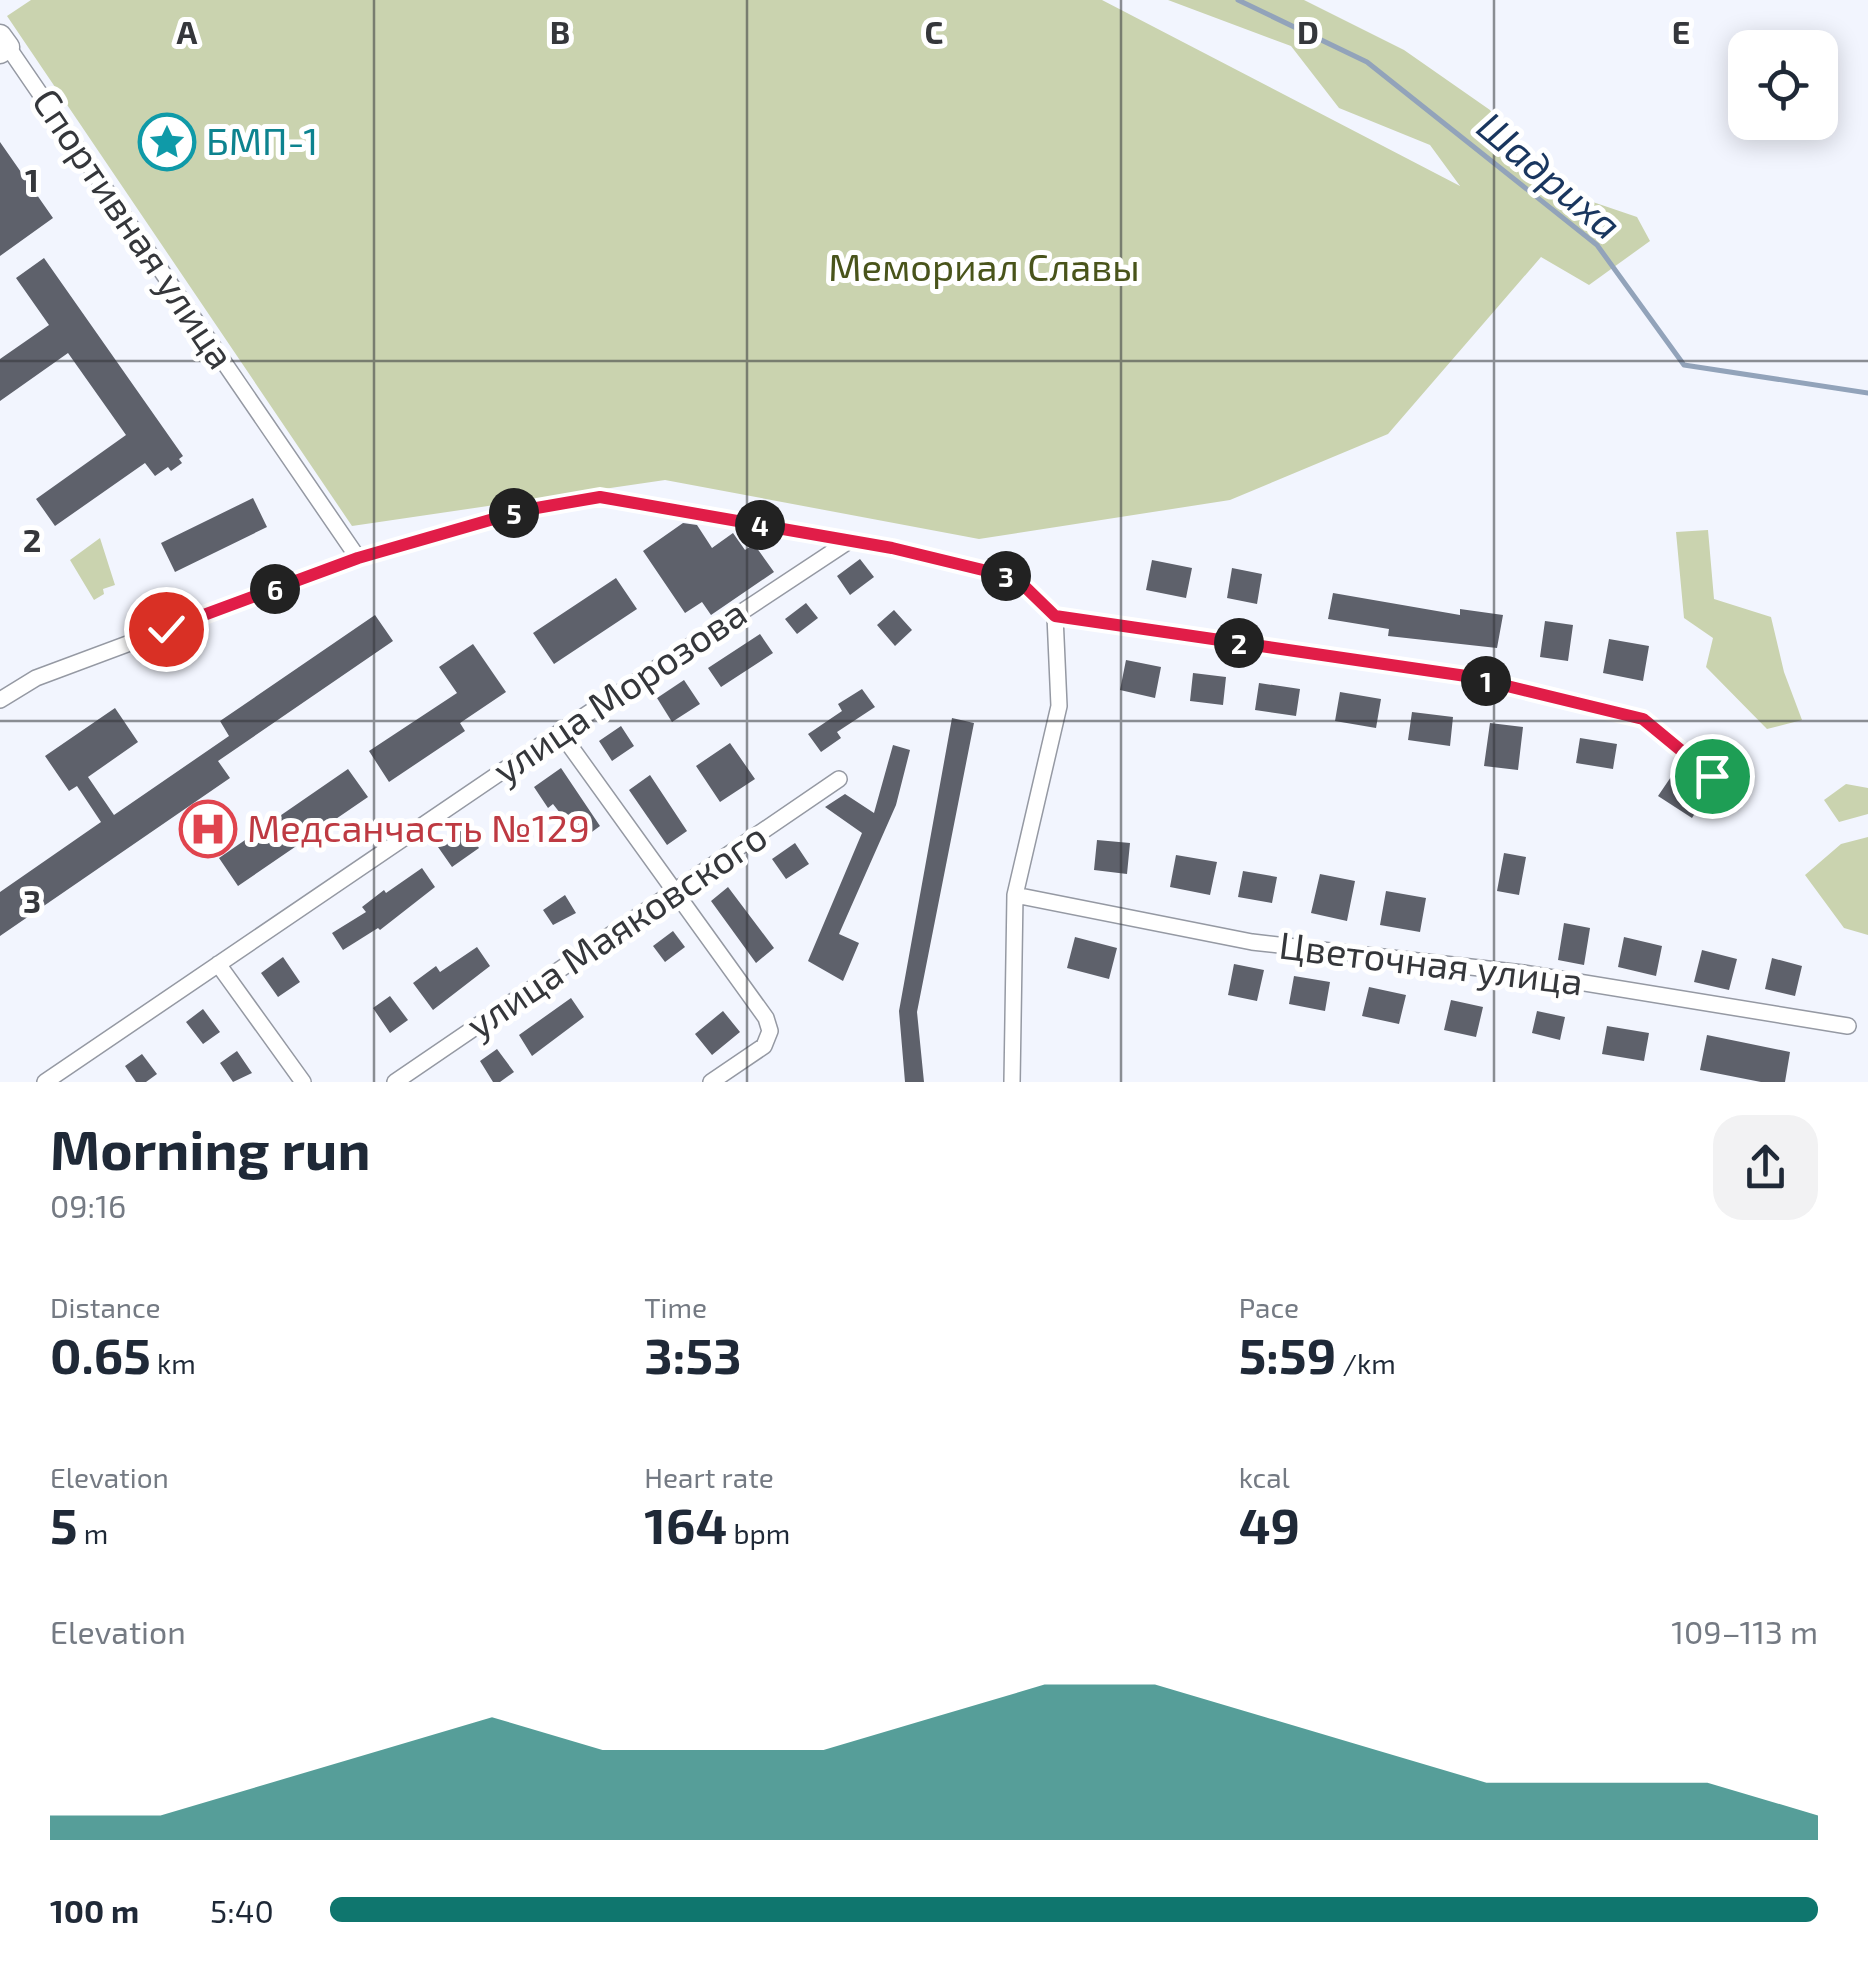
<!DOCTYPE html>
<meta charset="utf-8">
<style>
:root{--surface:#fff;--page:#f2f2f3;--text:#1f2937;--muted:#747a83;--accent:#0f766e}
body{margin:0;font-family:"Exo 2",sans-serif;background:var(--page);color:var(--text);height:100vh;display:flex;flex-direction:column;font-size:38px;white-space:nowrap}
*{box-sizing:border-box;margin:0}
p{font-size:32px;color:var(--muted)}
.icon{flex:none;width:55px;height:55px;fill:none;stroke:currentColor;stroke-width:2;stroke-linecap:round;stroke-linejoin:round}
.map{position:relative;height:1082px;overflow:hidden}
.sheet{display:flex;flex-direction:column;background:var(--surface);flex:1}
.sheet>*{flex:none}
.fabs{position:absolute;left:1728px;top:30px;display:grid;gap:20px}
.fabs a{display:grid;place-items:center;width:110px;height:110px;border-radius:20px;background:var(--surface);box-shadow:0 5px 25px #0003;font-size:50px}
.pin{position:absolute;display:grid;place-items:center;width:85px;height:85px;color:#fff;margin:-42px;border:5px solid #fff;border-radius:50%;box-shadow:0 2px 10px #0007}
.km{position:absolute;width:50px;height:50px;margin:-25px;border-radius:50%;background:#222;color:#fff;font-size:28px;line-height:50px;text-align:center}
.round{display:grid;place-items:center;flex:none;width:105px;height:105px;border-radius:30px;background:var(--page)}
.summary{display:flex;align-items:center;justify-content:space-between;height:170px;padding:0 50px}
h1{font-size:55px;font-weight:700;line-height:75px}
.figures{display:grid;grid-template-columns:repeat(3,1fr);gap:15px;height:170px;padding:10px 50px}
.figures div{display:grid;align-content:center}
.figures b{font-size:50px;font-weight:700}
.figures small{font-size:28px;font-weight:400}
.figures p{font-size:28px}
.chart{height:280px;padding:20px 50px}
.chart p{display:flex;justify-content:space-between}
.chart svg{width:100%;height:180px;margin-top:10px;fill:var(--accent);opacity:.7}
ul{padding:0 50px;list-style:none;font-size:32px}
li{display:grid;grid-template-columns:160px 120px 1fr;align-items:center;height:75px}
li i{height:25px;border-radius:12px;background:var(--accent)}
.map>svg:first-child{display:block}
.green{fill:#cad3af}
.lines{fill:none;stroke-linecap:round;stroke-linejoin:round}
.stream{stroke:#92a3ba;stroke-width:5}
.building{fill:#5e616b}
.street-casing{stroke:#9599a3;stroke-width:18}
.secondary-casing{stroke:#9599a3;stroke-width:25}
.street{stroke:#fff;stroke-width:15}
.secondary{stroke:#fff;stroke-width:22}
.route-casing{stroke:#fff;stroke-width:20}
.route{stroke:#e11d48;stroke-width:12}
.grid{fill:none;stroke:#35373b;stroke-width:2.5;stroke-opacity:0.55}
.labels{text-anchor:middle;stroke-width:10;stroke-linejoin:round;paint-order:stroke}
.culture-label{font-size:38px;fill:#0d838f;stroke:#fff;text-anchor:start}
.street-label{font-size:38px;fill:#35373b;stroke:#fff}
.park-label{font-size:38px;fill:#49541b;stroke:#fff}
.health-label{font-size:38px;fill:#be3a42;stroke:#fff;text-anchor:start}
.water-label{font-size:40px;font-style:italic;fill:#19365f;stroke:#fff}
.grid-label{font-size:32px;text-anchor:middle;font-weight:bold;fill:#35373b;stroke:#fff;stroke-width:10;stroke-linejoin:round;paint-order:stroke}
</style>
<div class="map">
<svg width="1868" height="1082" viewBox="0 0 1868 1082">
<rect width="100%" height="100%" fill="#f2f5fe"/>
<!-- green -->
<path class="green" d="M31,0H1102L1460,186L1430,145L1339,108L1291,46L1168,0H1304L1404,50L1490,110L1534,182L1637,217L1650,241L1589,285L1541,257L1388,434L1230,500L979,539L665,480L352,526L7,16Z
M1708,530L1714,599L1771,617L1784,672L1802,720L1767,729L1706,667L1713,638L1684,618L1676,532Z
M100,538L115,585L103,589L104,594L94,600L70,560Z
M1846,784L1868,788V814L1839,822L1824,800Z
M1868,837V935L1844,928L1805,875L1841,844Z"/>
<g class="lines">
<!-- stream -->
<path class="stream" d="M1238,0L1367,62L1597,245L1684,365L1868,393"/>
</g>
<!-- building -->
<path class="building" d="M0,142L53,218L0,256Z
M44,258L183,456L179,459L182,463L171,471L168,467L155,476L145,463L55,526L36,499L126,435L68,353L0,401V359L49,325L16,278Z
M253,498L267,527L175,572L161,543Z
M683,523L697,525L712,548L733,533L745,550L754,544L774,572L711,615L702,602L685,613L643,551Z
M860,559L874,577L850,595L837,576Z
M1152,560L1192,568L1186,598L1146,590Z
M1232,568L1262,574L1257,604L1227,598Z
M616,578L637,609L554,664L533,633Z
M1333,593L1460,615V609L1503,615L1497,648L1388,636L1389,629L1328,619Z
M806,603L818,618L797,634L785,619Z
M894,610L912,630L895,646L877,625Z
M375,615L393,641L218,761L230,778L0,936V892L101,822L77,786L69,791L45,756L115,708L138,742L88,777L114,815L229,736L220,721Z
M1545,621L1573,625L1568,661L1540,657Z
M760,634L773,653L721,687L708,668Z
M1609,639L1649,646L1643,681L1603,673Z
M473,644L506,692L460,723L465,731L389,782L369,751L457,693L439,667Z
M1126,660L1161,667L1155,698L1120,690Z
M1193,673L1226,677L1223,705L1190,701Z
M684,680L700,704L672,722L657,698Z
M1259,683L1300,689L1296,716L1255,710Z
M862,689L875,707L837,732L841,738L821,752L808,734L842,711L838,704Z
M1340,692L1381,699L1376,728L1335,721Z
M1412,712L1453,717L1450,746L1408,740Z
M952,718L974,723L917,1012L924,1082H905L899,1011Z
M1490,723L1523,727L1518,770L1484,766Z
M621,726L634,746L612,761L599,741Z
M1580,738L1617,744L1613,769L1576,763Z
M730,743L755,779L720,802L696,766Z
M893,745L910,750L896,805L839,934L859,943L843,981L808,961L862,833L825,807L845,794L874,813Z
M561,768L600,826L581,840L553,804L548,808L534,787Z
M348,769L368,797L238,886L219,858Z
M1675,771L1708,793L1692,818L1658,796Z
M650,775L687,831L667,845L629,790Z
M510,814L524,832L507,846L493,827Z
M465,828L479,848L452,867L438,847Z
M1097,840L1130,843L1127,874L1094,870Z
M795,843L809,864L786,879L772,859Z
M1504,853L1526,857L1519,895L1497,891Z
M1176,855L1217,862L1210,895L1170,887Z
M422,868L435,887L380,930L378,928L343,950L332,933L366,912L362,907L384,890L386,893Z
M1243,871L1277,877L1272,903L1238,897Z
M1320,874L1355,881L1347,921L1311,913Z
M728,887L774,948L756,963L711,901Z
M1386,891L1426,898L1420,932L1380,925Z
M565,895L576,913L553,925L543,910Z
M1564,923L1590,928L1584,965L1558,960Z
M673,931L685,947L665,962L653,946Z
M1075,937L1117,948L1109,979L1067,968Z
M1624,937L1662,946L1656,976L1618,967Z
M477,947L490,966L433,1010L413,983L436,966L440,972Z
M1702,950L1737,959L1729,990L1694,982Z
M283,957L300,982L278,997L261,973Z
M1772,958L1802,966L1795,996L1765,989Z
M1234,964L1264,970L1257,1001L1228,995Z
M1294,976L1330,982L1325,1011L1289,1004Z
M1369,987L1406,995L1399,1024L1362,1016Z
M390,996L408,1020L390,1033L373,1008Z
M571,998L584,1017L532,1056L519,1035Z
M1451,1000L1483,1007L1476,1037L1444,1030Z
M203,1009L220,1032L203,1044L186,1022Z
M723,1011L740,1032L712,1055L695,1034Z
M1537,1011L1565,1017L1560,1040L1532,1033Z
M1607,1026L1649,1033L1644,1061L1602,1054Z
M1707,1035L1790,1052L1785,1082H1761L1700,1070Z
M497,1049L514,1072L500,1082H493L480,1061Z
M237,1051L252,1073L233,1082L220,1063Z
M142,1054L157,1074L146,1082H136L125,1066Z"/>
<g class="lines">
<!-- street casing -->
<g class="street-casing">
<path id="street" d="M8,47L358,558
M1055,616L1466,676L1643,719L1712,776
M0,700L36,678L358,558L525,510L600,497L892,548L1016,578L1055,616L1059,706L1015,895L1012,1082
M560,732L766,1018L770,1031L764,1046L711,1082
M1015,895L1252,942L1523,973L1848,1026
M218,964L303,1082
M45,1082L560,732L849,541
M395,1082L839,779"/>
</g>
<!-- secondary casing -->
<g class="secondary-casing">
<path id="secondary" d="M0,36L8,47L0,52"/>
</g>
<!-- street -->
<use href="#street" class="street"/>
<!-- secondary -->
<use href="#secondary" class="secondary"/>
</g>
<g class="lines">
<!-- route casing -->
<g class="route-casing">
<path id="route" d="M166,629L358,558L525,510L600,497L892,548L1016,578L1055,616L1466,676L1643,719L1712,776"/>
</g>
<!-- route -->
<use href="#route" class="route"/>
</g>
<!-- grid -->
<path class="grid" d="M374,0V1082M747,0V1082M1121,0V1082M1494,0V1082M0,361H1868M0,721H1868"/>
<!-- icons -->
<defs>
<g id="sight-ring" transform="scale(2.875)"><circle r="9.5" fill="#fff" stroke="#0f9aa8" stroke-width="1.5"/><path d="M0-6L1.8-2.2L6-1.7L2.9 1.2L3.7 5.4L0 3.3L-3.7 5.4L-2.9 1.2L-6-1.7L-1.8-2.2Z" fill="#0f9aa8"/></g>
<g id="hospital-ring" transform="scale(2.875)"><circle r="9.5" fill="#fff" stroke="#e0444e" stroke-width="1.5"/><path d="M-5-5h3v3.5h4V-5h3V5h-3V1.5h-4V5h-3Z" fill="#e0444e"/></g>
</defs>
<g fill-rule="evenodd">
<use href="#sight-ring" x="167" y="142"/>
<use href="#hospital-ring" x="208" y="829"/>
</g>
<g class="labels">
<!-- culture labels -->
<g class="culture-label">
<text x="206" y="155">БМП-1</text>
</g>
<!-- street labels -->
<g class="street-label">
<text transform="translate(133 229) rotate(56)" y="13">Спортивная улица</text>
<text transform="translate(620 692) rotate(-34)" y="13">улица Морозова</text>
<text transform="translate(617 931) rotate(-34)" y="13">улица Маяковского</text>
<text transform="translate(1431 964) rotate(7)" y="13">Цветочная улица</text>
</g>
<!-- park labels -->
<g class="park-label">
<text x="984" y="281">Мемориал Славы</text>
</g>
<!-- health labels -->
<g class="health-label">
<text x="247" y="842">Медсанчасть №129</text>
</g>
<!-- water labels -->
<g class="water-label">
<text transform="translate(1549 176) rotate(40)" y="14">Шадриха</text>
</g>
</g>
<g class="grid-label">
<text x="187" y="44">A</text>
<text x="560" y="44">B</text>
<text x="934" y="44">C</text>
<text x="1308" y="44">D</text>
<text x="1681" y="44">E</text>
<text x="32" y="192">1</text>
<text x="32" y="552">2</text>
<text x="32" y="913">3</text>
</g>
</svg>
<div class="fabs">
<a><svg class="icon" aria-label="locate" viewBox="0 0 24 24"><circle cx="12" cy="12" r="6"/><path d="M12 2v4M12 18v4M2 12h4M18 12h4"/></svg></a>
</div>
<div class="pin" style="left:1712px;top:776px;background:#1e9e55"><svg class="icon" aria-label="arrive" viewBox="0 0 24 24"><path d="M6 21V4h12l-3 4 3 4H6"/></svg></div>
<div class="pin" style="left:166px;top:629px;background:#d93025"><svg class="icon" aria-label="check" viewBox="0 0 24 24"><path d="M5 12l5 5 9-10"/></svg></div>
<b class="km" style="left:1486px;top:681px">1</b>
<b class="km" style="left:1239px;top:643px">2</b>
<b class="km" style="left:1006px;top:576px">3</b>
<b class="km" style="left:760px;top:525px">4</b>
<b class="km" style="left:514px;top:513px">5</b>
<b class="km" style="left:275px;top:589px">6</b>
</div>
<section class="sheet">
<div class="summary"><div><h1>Morning run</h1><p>09:16</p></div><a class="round"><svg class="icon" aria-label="share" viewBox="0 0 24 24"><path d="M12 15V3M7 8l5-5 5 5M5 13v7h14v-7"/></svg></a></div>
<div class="figures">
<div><p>Distance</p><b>0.65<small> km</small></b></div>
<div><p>Time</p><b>3:53</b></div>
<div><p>Pace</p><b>5:59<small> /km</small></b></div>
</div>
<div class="figures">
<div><p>Elevation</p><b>5<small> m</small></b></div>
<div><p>Heart rate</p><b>164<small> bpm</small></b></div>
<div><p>kcal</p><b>49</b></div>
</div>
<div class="chart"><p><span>Elevation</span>109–113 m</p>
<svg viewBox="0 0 160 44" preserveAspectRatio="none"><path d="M0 44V38L10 38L20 30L30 22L40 14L50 22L60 22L70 22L80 14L90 6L100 6L110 14L120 22L130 30L140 30L150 30L160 38V44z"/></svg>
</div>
<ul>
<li><b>100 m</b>5:40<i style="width:100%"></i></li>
</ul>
</section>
